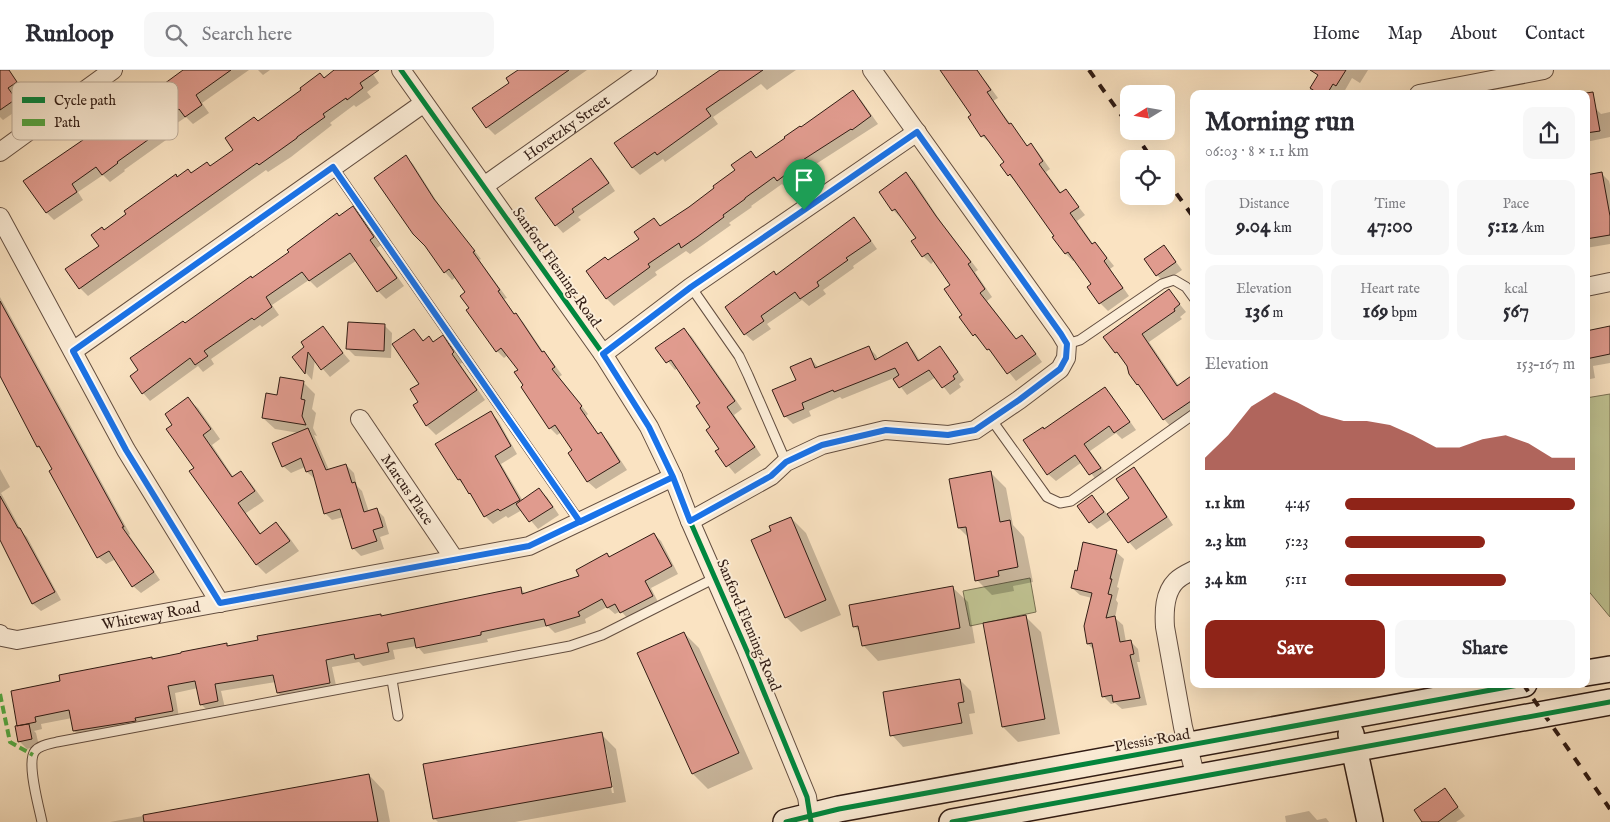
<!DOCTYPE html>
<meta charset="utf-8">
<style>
:root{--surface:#fff;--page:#f7f7f7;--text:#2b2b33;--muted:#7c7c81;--line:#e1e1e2;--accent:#8f2418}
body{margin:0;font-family:"IM FELL English",serif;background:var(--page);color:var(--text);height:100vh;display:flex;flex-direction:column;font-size:19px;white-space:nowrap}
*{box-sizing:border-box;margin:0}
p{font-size:16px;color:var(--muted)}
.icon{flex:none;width:28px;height:28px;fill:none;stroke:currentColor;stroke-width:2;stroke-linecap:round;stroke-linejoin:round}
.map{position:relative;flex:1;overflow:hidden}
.details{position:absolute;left:1190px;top:20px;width:400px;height:598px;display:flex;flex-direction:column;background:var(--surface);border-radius:10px;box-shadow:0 5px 20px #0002}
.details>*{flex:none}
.needle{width:32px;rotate:259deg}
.controls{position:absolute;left:1120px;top:15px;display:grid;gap:10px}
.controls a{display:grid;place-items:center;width:55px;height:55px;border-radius:10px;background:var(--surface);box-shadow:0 5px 20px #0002;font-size:25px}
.pin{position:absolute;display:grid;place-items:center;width:42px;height:42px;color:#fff;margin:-51px -21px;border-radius:50% 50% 50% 0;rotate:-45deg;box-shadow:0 0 5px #0007}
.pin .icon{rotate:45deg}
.round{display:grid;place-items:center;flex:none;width:52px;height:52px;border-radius:10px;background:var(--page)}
.headline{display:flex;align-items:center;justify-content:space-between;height:85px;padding:0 15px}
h1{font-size:28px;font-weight:700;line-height:38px}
.figures{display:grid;grid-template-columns:repeat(3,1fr);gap:8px;height:85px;padding:5px 15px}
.figures div{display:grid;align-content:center;border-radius:10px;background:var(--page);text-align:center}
.figures b{font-size:21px;font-weight:700}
.figures small{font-size:14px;font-weight:400}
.figures p{font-size:14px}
.chart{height:140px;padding:10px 15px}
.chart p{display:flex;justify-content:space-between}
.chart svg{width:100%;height:90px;margin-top:5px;fill:var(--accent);opacity:.7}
.button{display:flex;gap:10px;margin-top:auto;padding:10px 15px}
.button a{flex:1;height:58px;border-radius:10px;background:var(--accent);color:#fff;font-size:20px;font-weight:700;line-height:58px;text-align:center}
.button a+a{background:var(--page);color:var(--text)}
ul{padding:0 15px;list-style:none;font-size:16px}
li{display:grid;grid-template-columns:80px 60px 1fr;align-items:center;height:38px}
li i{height:12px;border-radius:6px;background:var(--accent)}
header{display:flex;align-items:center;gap:30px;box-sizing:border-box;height:70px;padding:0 25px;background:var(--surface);border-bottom:1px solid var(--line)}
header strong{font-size:24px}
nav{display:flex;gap:28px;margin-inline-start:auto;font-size:18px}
.search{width:350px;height:45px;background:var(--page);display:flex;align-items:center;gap:12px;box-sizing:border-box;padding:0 18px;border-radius:10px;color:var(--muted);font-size:19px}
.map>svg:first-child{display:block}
.green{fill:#c0c392;stroke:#787053}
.shadow{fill:#0003;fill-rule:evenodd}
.building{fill:#e09b8e;stroke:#311c14}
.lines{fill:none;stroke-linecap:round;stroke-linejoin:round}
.lane-casing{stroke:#634e40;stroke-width:11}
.street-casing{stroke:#634e40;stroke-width:20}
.secondary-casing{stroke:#311c14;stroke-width:28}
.lane{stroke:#fcedd7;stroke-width:9}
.street{stroke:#fcedd7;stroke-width:18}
.secondary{stroke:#fcedd7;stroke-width:25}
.rail{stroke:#311c14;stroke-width:4;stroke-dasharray:9 9;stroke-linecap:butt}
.quiet{stroke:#54a942;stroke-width:4;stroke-dasharray:8 4;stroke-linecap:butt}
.cycleway-casing{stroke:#fcedd7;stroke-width:8}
.cycleway{stroke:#00873e;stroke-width:5}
.route-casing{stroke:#fff;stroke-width:10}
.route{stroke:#1a73e8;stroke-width:6}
.labels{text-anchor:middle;stroke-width:4;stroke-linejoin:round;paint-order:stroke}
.street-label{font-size:15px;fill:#311c14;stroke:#fcedd7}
.key{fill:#fcedd7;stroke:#bfae9c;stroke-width:1}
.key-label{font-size:14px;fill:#311c14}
</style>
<header>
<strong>Runloop</strong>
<div class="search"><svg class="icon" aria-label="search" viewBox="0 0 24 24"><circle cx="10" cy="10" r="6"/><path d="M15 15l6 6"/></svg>Search here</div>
<nav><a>Home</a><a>Map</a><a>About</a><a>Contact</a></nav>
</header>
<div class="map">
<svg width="1610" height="752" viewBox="0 0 1610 752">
<rect width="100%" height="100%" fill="#fae3c2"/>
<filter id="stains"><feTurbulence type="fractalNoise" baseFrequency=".004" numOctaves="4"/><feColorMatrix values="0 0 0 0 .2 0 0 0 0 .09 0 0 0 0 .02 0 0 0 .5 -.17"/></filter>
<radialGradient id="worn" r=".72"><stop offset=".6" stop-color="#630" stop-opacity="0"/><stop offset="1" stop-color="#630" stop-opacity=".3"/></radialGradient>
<!-- green -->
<path class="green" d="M1610,324V547L1586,518V328Z
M1030,508L1036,542L970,556L963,521Z"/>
<!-- shadow -->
<path class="shadow" d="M2,0H8L23,20L15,26L22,37L3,50L0,47V1Z
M185,0H249L202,33L209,43L193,54L186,47L161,64L166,70L124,100L125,101L110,112L103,105L78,122L83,130L54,150L47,143L25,111L97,64Z
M258,0H270L263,5Z
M337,0H370L379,13L367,22L371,27L356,37L354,35L330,53L332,55L291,87L268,102L266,100L88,226L80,218L100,176L104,161L178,108L211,97L235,80L258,52Z
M520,0H587L495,65L487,57L511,13Z
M722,0H796L767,20L761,14L713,47L718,54L665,92L663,89L640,105L633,98L616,73Z
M941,0H975L987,13L998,28L993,31L1028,77L1031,75L1038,82L1050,99L1046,102L1062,124L1066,121L1085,145L1077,151L1093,174L1095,173L1102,181L1114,196L1110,199L1129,226L1108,241L1100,233L1089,218L1093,215L1075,190L1073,191L1066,184L1056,166L1016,112L1009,105L1005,92L991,72L990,73L982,66L972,45Z
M1322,0H1368L1360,13L1352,8L1344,22L1340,20L1338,24H1307Z
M853,22L861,30L878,54L802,103L803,105L785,117L782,114L751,136L752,137L729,153L731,155L690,184L686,181L655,202L657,205L614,236L607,229L588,201L608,192L641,169L654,150L661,157L689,138L737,100L751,83L757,89Z
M1596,39L1601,44L1610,42V67L1586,72V41Z
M406,87L413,94L441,138L481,189L479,190L507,228L504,229L515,245L523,252L544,283L551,290L562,305L559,307L588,344L586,346L599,365L601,364L608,371L627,400L596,419L588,412L570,383L574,380L562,362L557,365L550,358L525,315L519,300L508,285L504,288L497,281L471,238L467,222L456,207L452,210L445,202Z
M591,90L599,97L615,121L578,147L581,150L563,163L556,155Z
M906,104L914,111L943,155L978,200L975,202L992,227L987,231L1017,270L1022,266L1029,274L1042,292L1016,311L996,286L995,287L982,272L974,265L952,215L934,191L931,194L923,186L918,168L902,147L901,148L893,140L881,122Z
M1602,104L1609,111L1610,115V174L1586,178V107Z
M353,138L360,145L381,175L377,178L404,216L386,229L378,221L357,190L317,218L309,210L272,235L279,245L262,257L260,255L211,289L214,294L203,302L198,296L150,331L143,323L140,300L185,254L252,209Z
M854,148L861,156L877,179L853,196L854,198L823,220L826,224L809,236L802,230L767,254L771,259L753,271L745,264L774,203L777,206Z
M1164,176L1182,200L1164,212L1157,205Z
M1169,221L1186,242L1180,247L1182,249L1149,272L1179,316L1194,305V341L1171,357L1164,349L1130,303L1128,296L1116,282Z
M0,227L120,446L130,464L129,465L160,510L141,523L133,516L116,489L106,494L98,487L53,400L44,382L38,377L4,311L0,307Z
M385,256L392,263L391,288L355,286L347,278Z
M322,258L350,291L330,307L315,290L312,310L293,287L306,277Z
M1610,258V293L1593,296L1595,308L1586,310V263Z
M684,259L692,267L742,339L734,345L761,385L735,404L717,382L720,379L702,333L678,298L675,300L657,278Z
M414,260L424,271L429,268L434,273L442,267L452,277L463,292L460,294L485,330L436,365L426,355L420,333L421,314Z
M906,273L914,281L920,291L940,278L947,285L964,310L959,314L961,317L950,325L936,307L907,325L894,308L842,329L840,327L809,341L811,346L793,354L785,346L798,311L811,289L818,297L869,278L876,285L878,290Z
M303,312L315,324L312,339L316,343L313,358L317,366L314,365L329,400L346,395L354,403L357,416L362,421L369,442L377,440L384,447L389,464L380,467L384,479L361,486L353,478L344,447L332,450L325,443L316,410L307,402L305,397L291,403L283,396L299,363L275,359L263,348L278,326Z
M1104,318L1112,326L1136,360L1122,369L1116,363L1090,381L1107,405L1098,412L1082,392L1056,411L1048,404L1045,360Z
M188,329L198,338L220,369L212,375L234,408L241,403L250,412L264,431L246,443L261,464L276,453L286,463L299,481L266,504L257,495L191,402L196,398L174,355Z
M491,343L498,350L517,384L501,394L523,431L539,420L547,427L559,445L538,459L522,440L508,448L506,446L493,454L485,446L475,428L459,410L437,374Z
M0,399L10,417L1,423L22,462L27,467L61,530L41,541L33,534L0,468Z
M1134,399L1141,406L1173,455L1136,480L1129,472L1112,449L1097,459L1090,452L1092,427L1108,445L1131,428Z
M991,403L1006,418L1013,455L1024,467L1033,512L1013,516L1014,521L992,525L977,510L969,468L959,458Z
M791,448L806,463L841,545L801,562L786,547L773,462Z
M654,464L661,471L678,504L651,518L659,534L629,550L621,541L615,544L607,537L585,549L586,553L555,563L548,556L487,569L488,572L424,584L417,576L393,580L395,589L363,596L359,592L332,597L337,620L285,630L278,623L276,612L221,621L225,638L208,641L201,634L198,618L175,623L179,648L82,668L74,661L72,648L41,654L42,659L34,661L36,663L39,676L27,679L19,671L20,657L12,622L226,575L229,577L520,518L526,524L581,507L610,488Z
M1116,482L1124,489L1117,517L1119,518L1116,530L1118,533L1115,548L1123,555L1126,572L1130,571L1138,579L1140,592H1137L1147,635L1122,639L1115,633L1111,634L1103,626L1094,580L1088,574L1092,528L1080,525L1072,518Z
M952,517L968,532L975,573L878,591L863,575L860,562L854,556Z
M1026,547L1041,562L1060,664L1018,672L1003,657Z
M684,563L699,578L753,699L708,719L693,704L639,583Z
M960,610L971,621L975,643L969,644L973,664L903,677L892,665Z
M601,664L616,679L626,732L515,752H438L434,748ZM603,679H606L614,723H612Z
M369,705L384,721L390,752H110Z
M1444,720L1465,746L1456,752H1424Z
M1309,741L1317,750L1326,748L1329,752H1286L1285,746Z"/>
<!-- building -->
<path class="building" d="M0,0H9L17,12L8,18L16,29L0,40Z
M183,0H231L196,25L202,35L185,47L179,39L155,56L159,62L117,92L118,93L102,105L96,97L72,114L77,122L46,143L23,111L96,61L97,63Z
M334,0H379L360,13L363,18L347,30L346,28L323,44L325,47L297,67V68L259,95L257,93L79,219L65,199L99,176L91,165L102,157L104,160L126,144L124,141L176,104L177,107L188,99L191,103L207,92L210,96L233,80L225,68L254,47L258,51L301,20L300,18L320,3L324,8Z
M518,0H569L486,58L472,38L509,13L506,8Z
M720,0H763L706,39L711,46L657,85L655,82L632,98L614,73Z
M940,0H977L991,20L987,22L1009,54L1011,53L1027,76L1031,73L1043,91L1039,94L1060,123L1066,119L1079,137L1070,143L1092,174L1095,172L1107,188L1104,191L1123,218L1099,234L1087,217L1091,214L1068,182L1065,184L1052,167L1054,166L1015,111L1010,104L1008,106L1000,95L1004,92L984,65L981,67L968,47L971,45Z
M1310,0H1346L1336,16L1333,14L1327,24H1319L1310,18L1318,5Z
M853,20L871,46L852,60L851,59L795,95L796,97L777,111L774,107L745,128V129L723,145L724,147L697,167L681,178L679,173L648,194L650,197L606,229L586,201L605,187L608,190L639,169L634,162L654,148L660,156L689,137L714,118L713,116L735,100L731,95L751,81L756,88L785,68L784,67L800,56L801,57Z
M1593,22L1600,61L1586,63V23Z
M406,85L434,129L475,181L473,182L500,220L498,221L514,244L516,243L542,282L544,281L555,297L552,299L582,336L580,338L598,364L601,362L620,392L587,412L568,383L572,380L555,355L549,359L521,317L523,315L514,302L518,300L501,278L496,282L466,240L469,238L460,226L465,222L449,199L444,203L425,176L413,164L374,108Z
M591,88L609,113L572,139L574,142L555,156L535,128Z
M906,102L936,146L971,192L968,194L985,219L980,223L1016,269L1022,265L1036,284L1007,304L989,279L987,280L975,264L973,266L959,247L962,245L944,219L950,215L928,183L922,187L911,171L916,168L895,139L892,141L879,122Z
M1602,102L1610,146V165L1586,169V105Z
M353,136L374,167L370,170L397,208L377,222L350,183L309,211L302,202L266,227L272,237L254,250L252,248L204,281L208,286L195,295L190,288L142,324L130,306L138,300L130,288L183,251L185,253L251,206L252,208L289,182L287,180L337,143L339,146Z
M854,147L871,171L846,188L848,190L817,212L819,216L800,229L795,222L761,246L764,251L744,265L725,237L774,201L776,205Z
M1164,175L1176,192L1156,206L1144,189Z
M1169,219L1180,234L1174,239L1175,241L1142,264L1177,316L1194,304V329L1163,350L1138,314L1137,315L1129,304L1127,296L1117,282L1115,283L1103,267Z
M0,231L113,437L124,457H122L154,502L132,517L109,481L97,488L49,401L52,399L39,376L37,377L0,306Z
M348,252L385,254L384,281L346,279Z
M323,256L343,283L321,300L308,282L305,304L292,287L304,277L301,272Z
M1610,256V284L1586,289V261Z
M684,258L735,331L727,337L755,377L726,397L715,381L719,379L706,360L710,357L696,336L700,333L671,290L666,293L655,278Z
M414,259L423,271L429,266L433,272L443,265L454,282L452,284L477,320L426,356L413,335L418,332L410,319L419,314L392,274Z
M907,272L918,291L940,276L958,302L953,306L955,309L942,318L929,300L899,318L893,309L899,305L895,298L834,322L833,320L802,333L804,339L784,347L772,320L796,310L790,297L811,288L815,298L869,276L875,290Z
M280,307L304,311L301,329L305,330L302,346L306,355L262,348L266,323L277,325Z
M1105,317L1130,352L1114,363L1109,356L1084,374L1101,398L1089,405L1075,385L1047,405L1023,370L1043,357L1044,359Z
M188,327L211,359L203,365L232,407L241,401L255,421L238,433L260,464L276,452L290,471L256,495L189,401L194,398L166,359L172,355L165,344Z
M491,341L511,376L495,386L520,430L500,441L498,439L484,447L470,423L469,424L460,409L458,410L435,374Z
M308,358L326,400L346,394L352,413L355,412L364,442L377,438L383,457L373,460L377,471L352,479L340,439L324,444L312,400L306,402L301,388L282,397L272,373Z
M1134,397L1167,447L1128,473L1107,444L1129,428L1116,409Z
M991,401L1000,452L1010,450L1018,497L998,501L999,506L975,511L966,457L958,458L949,409Z
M539,418L553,437L529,452L516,434Z
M1092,425L1104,442L1089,453L1077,436Z
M0,426L18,458H20L55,522L32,534L0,470Z
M791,447L826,530L785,548L751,470L771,461L769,456Z
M654,463L672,496L645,511L653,526L620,543L615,534L607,538L602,529L578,542L580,546L546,556L544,549L481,562V565L416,578L414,568L387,573L389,582L355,589L354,584L326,590L330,613L277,623L273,605L215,614L218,631L200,635L195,611L168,616L173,641L135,648L136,651L73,661L69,640L35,647L36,652L17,656L11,621L60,611L59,605L152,587V589L181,583V582L212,576L227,573V576L258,570L257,566L381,544V546L521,517L522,524L579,506L576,500L607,483L609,487Z
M1083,472L1117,480L1110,509H1112L1108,524L1112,525L1106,548L1115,546L1120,572L1131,570L1134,584L1130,585L1140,628L1113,632L1112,625L1102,627L1092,573L1087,574L1084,556L1092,523L1071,518L1075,500L1077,501Z
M953,516L960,558L862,576L858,556L853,557L849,535Z
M1026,545L1045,649L1002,657L983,553Z
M684,562L739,683L692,704L637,583Z
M960,609L964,632L958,633L962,653L890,666L883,622Z
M29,654L32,669L18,672L15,656Z
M602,662L612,717L433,749L423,694Z
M369,704L378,752H144L143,745Z
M1445,718L1458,737L1438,752H1422L1414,740Z"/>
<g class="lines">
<!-- lane casing -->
<g class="lane-casing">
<path id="lane" d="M333,97L580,452
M691,217L739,286L748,305L786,392
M1067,274L1080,270L1162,214L1174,210L1186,217L1194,228
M991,349L1047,427L1060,433L1071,431L1194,344
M392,610L398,646
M42,752C39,737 26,692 35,681C40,675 50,674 57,672L570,576L602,565L715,508"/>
</g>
<!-- street casing -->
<g class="street-casing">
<g id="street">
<path d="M401,0L603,284L649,357L673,407L690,451L747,581L807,727L811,752"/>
<path d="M1419,24L1544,0"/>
<path d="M0,82L113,0"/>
<path id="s1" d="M484,116L648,0"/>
<path d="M0,147L126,380L220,533"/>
<path d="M1586,217L1610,212"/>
<path d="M73,281L424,33"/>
<path d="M603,284L691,217L917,62"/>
<path id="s2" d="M360,349L455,490"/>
<path d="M690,451L771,406L786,392L822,375L885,360L948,365L975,360L1019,330L1060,299L1066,288L1067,274L1061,264L872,0"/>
<path d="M1194,500C1188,503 1181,506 1176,511C1164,523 1164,542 1165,557L1183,657L1196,708"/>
<path id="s3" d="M0,564L2,567L17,570L529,476L673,407"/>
</g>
</g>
<!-- secondary casing -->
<g class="secondary-casing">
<path id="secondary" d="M1586,603L1610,599
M1351,664L1370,752
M786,752L839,739L1524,614
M952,752L1610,632"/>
</g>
<!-- lane -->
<use href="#lane" class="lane"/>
<!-- street -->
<use href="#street" class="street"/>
<!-- secondary -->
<use href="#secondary" class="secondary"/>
<!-- rail -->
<path class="rail" d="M1089,0L1129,56
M1133,61L1152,89
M1166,109L1194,148
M1523,614L1610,739"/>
<!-- quiet -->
<path class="quiet" d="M0,624L10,672L33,685"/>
<!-- cycleway casing -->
<g class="cycleway-casing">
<path id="cycleway" d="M401,0L603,284L649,357L673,407L690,451L747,581L807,727L811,752
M786,752L839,739L1524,614
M952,752L1610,632"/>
</g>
<!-- cycleway -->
<use href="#cycleway" class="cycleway"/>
</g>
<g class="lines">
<!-- route casing -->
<g class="route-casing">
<path id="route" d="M804,140L691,217L603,284L649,357L673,407L580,452L333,97L73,281L126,380L220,533L529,476L673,407L690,451L771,406L786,392L822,375L886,360L948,365L975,360L1019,330L1060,299L1066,288L1067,274L1061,264L917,62L804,140"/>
</g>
<!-- route -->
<use href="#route" class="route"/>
</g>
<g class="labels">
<!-- street labels -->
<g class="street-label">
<text dy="5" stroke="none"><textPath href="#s1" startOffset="101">Horetzky Street</textPath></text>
<text transform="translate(557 197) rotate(55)" y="5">Sanford Fleming Road</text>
<text dy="5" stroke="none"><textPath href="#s2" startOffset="85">Marcus Place</textPath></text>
<text dy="5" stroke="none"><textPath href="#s3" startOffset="155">Whiteway Road</textPath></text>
<text transform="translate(749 555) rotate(67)" y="5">Sanford Fleming Road</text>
<text transform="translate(1152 670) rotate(-10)" y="5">Plessis Road</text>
</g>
</g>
<!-- legend -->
<rect x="12" y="12" width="166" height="58" rx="8" class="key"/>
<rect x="22" y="27" width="23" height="6" fill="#00873e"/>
<rect x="22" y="49" width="23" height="7" fill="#54a942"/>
<g class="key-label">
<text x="54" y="35">Cycle path</text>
<text x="54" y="57">Path</text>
</g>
<rect width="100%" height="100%" filter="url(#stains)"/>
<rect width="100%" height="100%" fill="url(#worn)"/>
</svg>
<div class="controls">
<a><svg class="needle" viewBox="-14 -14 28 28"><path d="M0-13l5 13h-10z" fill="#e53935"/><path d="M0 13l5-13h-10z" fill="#7c7c81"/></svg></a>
<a><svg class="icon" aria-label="locate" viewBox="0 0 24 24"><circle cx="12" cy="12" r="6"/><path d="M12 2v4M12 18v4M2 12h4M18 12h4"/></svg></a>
</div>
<div class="pin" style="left:804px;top:140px;background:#1e9e55"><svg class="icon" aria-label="arrive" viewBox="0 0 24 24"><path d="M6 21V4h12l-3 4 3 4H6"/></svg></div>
<section class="details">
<div class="headline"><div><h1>Morning run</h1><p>06:03 · 8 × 1.1 km</p></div><a class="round"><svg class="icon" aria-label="share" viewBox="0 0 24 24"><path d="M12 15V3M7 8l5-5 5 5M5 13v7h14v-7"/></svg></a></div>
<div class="figures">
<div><p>Distance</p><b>9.04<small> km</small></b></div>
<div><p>Time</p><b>47:00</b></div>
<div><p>Pace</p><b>5:12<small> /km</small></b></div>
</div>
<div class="figures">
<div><p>Elevation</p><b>136<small> m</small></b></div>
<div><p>Heart rate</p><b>169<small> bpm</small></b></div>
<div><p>kcal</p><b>567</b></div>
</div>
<div class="chart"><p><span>Elevation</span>153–167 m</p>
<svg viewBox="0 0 160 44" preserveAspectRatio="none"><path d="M0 44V38L10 27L20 13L30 6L40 11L50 17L60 20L70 20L80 22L90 27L100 33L110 33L120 29L130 27L140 31L150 38L160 38V44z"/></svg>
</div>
<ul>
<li><b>1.1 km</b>4:45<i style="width:100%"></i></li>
<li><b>2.3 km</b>5:23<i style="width:61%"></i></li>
<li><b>3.4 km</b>5:11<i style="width:70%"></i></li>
</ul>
<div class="button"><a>Save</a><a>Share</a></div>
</section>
</div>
